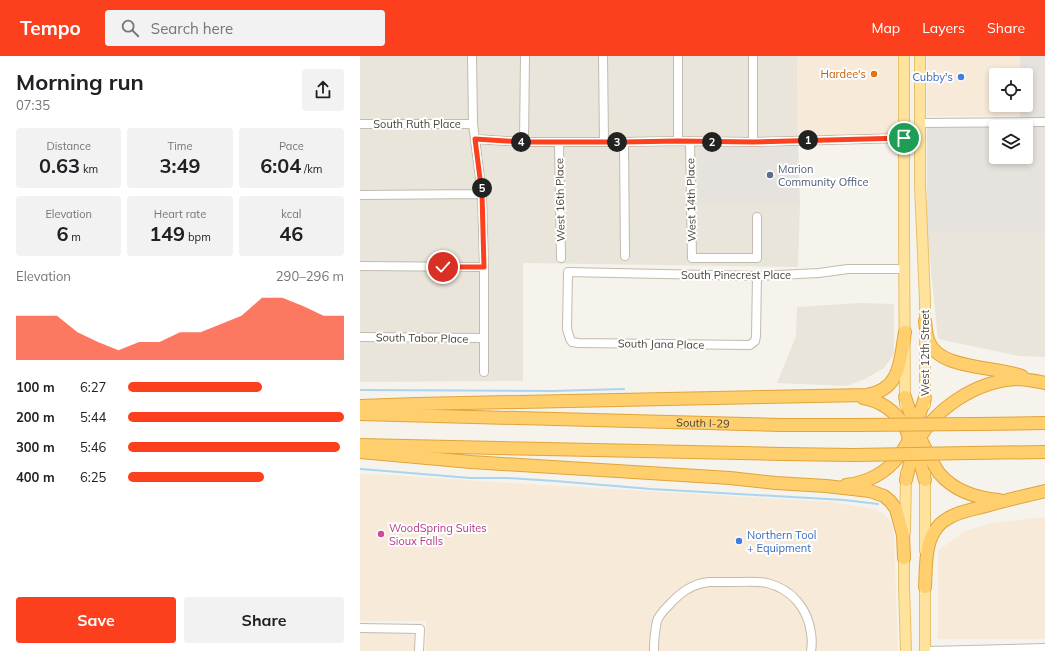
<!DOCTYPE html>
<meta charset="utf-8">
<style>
:root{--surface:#fff;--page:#f2f2f2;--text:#202124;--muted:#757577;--accent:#fc3f1d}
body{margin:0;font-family:Mulish,sans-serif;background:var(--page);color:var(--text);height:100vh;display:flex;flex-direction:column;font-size:15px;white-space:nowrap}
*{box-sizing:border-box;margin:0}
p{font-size:13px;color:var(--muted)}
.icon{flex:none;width:22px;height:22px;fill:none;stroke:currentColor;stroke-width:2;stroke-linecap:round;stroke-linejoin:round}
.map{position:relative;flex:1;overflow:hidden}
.drawer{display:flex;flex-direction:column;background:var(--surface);width:360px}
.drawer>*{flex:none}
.buttons{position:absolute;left:629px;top:12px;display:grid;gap:8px}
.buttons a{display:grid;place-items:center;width:44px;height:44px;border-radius:4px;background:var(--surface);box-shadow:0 2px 6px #0003;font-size:20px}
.pin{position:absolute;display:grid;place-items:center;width:34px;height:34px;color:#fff;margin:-17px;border:2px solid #fff;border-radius:50%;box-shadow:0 1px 4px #0007}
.km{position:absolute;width:20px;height:20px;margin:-10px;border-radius:50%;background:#222;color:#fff;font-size:11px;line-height:20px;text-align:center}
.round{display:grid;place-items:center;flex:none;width:42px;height:42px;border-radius:4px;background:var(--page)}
.headline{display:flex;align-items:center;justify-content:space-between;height:68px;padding:0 16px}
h1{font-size:22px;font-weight:700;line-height:30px}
.metrics{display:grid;grid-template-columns:repeat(3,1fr);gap:6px;height:68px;padding:4px 16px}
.metrics div{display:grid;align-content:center;border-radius:4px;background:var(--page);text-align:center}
.metrics b{font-size:20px;font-weight:700}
.metrics small{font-size:11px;font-weight:400}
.metrics p{font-size:11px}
.chart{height:112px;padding:8px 16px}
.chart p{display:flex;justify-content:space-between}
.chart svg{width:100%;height:72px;margin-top:4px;fill:var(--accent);opacity:.7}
.primary-button{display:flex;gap:8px;margin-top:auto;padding:8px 16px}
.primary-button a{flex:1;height:46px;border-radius:4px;background:var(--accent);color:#fff;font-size:16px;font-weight:700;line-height:46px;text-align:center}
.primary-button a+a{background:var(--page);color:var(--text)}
ul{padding:0 16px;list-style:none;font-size:13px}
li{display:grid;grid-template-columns:64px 48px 1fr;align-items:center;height:30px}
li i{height:10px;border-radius:5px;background:var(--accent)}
header{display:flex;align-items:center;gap:24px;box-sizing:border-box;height:56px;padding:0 20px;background:var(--accent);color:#fff}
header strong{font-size:19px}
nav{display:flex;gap:22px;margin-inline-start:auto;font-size:14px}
.search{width:280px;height:36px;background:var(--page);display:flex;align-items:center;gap:10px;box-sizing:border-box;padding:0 14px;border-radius:4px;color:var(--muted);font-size:15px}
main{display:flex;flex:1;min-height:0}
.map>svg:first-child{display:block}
.residential{fill:#eae5da}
.commercial{fill:#f7ead8}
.industrial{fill:#e6e2dd;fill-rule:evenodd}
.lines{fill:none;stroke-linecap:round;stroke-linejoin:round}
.stream{stroke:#a9d4f2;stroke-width:2}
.minor-casing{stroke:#c2bbae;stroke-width:10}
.major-casing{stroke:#e6c16a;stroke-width:12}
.highway-casing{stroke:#e0a43c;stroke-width:14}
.minor{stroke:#fff;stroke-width:8}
.major{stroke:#ffe39c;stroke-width:10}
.highway{stroke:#ffcf6e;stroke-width:12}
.highway-bridge-casing{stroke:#e0a43c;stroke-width:14;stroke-linecap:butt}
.highway-bridge{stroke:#ffcf6e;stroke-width:12}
.route-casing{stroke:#fff;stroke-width:8}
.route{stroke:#fc3f1d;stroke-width:5}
.food-dot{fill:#e8710a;stroke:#fff;stroke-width:1.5}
.shop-dot{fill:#3f7fe0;stroke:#fff;stroke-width:1.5}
.service-dot{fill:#5c6f8a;stroke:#fff;stroke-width:1.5}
.hotel-dot{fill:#d1479c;stroke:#fff;stroke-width:1.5}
.labels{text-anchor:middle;stroke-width:4;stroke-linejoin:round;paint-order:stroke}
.food-label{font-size:11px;fill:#c56008;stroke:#fff;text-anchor:end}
.shop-label{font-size:11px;fill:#366cbe;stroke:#fff;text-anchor:end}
.street-label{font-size:11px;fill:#4b4439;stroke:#fff}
.service-label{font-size:11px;fill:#4e5e75;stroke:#fff;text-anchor:start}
.hotel-label{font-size:11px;fill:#b23c85;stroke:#fff;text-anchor:start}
</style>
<header>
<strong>Tempo</strong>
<div class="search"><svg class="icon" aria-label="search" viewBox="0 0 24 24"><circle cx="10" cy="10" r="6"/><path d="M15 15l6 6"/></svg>Search here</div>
<nav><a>Map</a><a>Layers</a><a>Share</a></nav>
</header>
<main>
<section class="drawer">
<div class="headline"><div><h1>Morning run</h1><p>07:35</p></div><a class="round"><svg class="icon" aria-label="share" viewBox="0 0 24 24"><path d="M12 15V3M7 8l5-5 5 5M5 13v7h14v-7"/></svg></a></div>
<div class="metrics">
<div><p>Distance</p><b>0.63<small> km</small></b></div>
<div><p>Time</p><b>3:49</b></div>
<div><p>Pace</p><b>6:04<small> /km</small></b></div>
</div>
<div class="metrics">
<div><p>Elevation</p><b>6<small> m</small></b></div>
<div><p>Heart rate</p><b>149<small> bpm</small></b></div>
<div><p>kcal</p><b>46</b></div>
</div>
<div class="chart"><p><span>Elevation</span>290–296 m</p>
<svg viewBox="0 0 160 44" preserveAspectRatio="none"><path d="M0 44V17L10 17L20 17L30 27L40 33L50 38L60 33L70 33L80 27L90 27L100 22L110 17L120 6L130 6L140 11L150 17L160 17V44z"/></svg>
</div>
<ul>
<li><b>100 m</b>6:27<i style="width:62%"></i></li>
<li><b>200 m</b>5:44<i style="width:100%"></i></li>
<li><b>300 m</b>5:46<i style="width:98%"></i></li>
<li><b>400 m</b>6:25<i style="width:63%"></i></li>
</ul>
<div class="primary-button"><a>Save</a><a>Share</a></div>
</section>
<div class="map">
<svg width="685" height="595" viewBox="0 0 685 595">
<rect width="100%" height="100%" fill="#f6f3ec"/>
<!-- residential -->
<path class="residential" d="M0,0H437L438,81H339V147H440L438,211L163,207V325L0,326Z
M567,176L685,177V301L659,300L578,283Z
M500,247L534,248V298L524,312L505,323L486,330L417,327L436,280L437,251Z"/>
<!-- commercial -->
<path class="commercial" d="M437,0H539L540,80L438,81Z
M567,0H660V19H636V49H660V60H567Z
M0,418L30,419L167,428L471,446L514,453L525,459L532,468L534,480L538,595H66V565H0Z
M685,461V583H578V495L603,476L631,467Z
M0,576L51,577L54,581V595H0Z"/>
<!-- industrial -->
<path class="industrial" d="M660,0H685V177L567,176V70H660V49H666V19H660ZM636,71H666V101H636Z
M339,81H438L440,147H339Z"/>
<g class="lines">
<!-- stream -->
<path class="stream" d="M0,334L193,335L264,333
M0,413L26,415L110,422H146L195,425L291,433L484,444L518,448"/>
<!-- minor casing -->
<g class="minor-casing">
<path id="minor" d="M112,0L113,68L122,138L124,211V316
M243,0L244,86
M318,0V85
M393,0V86
M560,67L685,66
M0,68H113
M115,83L164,86H264L318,85L393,86L544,82
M330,85L332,202H397V161
M164,86L165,0
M199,86L201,202
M264,86L265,200
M0,139L122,138
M0,210L124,211
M397,220L396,280L395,285L390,289L218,287L212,286L210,283L207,273L208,216L397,220L459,217L488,213H544
M0,281L124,282
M0,572L60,573L59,595
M294,595C294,585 295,574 297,565C299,559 304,554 308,550C320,537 331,528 349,526C357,526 366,526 374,526C385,526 397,525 407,527C432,533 448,553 451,577C452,583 452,589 451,595
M569,595L685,592"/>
</g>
<!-- major casing -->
<g class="major-casing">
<path id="major" d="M544,0V173L545,349
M560,0V129L565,244V349
M545,477L546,417
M544,495V530L546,595
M565,495V417
M565,523V595"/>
</g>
<!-- highway casing -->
<g class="highway-casing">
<g id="highway">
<path d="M565,265C566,272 566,280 569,286C580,314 636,310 662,320"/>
<path d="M545,341C551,361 558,379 568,398C571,403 576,413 579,417C594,435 616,442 639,444"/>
<path d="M503,342C521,345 535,355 545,371C547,375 548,379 549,383C553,391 557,398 560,406C562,412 563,418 565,424"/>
<path d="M0,350L56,348L507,339C542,333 540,303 545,276"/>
<path id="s1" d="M0,358L421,369H498"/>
<path d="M614,368L685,367"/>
<path d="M0,389L422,398L494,399"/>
<path d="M0,396L111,406L370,422L416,427L466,430L510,435L524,440L530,445L536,453L543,479L544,502"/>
<path d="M610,397L685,396"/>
<path d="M546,424C548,414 551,404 554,394C570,354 618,323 661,323C669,324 677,325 685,327"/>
<path d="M486,429C537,423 551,385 565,342"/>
<path d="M565,531C566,514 565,490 574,476C577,471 581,466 587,463C597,456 610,454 622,451C643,445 664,440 685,435"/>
</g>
</g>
<!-- minor -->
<use href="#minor" class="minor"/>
<!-- major -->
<use href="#major" class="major"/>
<!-- highway -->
<use href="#highway" class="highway"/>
<!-- highway-bridge casing -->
<g class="highway-bridge-casing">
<path id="highway-bridge" d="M498,369L614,368
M494,399L610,397"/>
</g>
<!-- highway-bridge -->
<use href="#highway-bridge" class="highway-bridge"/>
</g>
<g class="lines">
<!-- route casing -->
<g class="route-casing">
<path id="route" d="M83,211H124L122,138L115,83L164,86H264L318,85L393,86L544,82"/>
</g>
<!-- route -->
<use href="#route" class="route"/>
</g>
<!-- markers -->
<circle class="food-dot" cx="514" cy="18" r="4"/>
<g class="shop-dot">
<circle cx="601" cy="21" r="4"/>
<circle cx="379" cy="485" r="4"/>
</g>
<circle class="service-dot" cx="410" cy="119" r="4"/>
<circle class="hotel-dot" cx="21" cy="478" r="4"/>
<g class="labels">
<!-- food labels -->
<g class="food-label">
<text x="506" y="22">Hardee's</text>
</g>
<!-- shop labels -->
<g class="shop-label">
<text x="593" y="25">Cubby's</text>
<text x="387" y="483" text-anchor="start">Northern Tool<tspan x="387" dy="13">+ Equipment</tspan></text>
</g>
<!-- street labels -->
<g class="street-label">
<text x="57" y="72">South Ruth Place</text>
<text transform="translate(200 144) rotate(-91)" y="4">West 16th Place</text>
<text transform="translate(331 144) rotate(-91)" y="4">West 14th Place</text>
<text x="376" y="223">South Pinecrest Place</text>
<text transform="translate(62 282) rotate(1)" y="4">South Tabor Place</text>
<text transform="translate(301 288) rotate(1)" y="4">South Jana Place</text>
<text transform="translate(565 297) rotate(-90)" y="4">West 12th Street</text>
<text dy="4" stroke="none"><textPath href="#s1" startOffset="343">South I-29</textPath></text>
</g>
<!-- service labels -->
<g class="service-label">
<text x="418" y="117">Marion<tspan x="418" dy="13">Community Office</tspan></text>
</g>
<!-- hotel labels -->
<g class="hotel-label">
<text x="29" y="476">WoodSpring Suites<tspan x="29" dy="13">Sioux Falls</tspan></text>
</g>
</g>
</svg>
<div class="buttons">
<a><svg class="icon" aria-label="locate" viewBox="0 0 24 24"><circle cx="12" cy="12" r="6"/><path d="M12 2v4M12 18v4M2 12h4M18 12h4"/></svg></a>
<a><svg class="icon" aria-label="layers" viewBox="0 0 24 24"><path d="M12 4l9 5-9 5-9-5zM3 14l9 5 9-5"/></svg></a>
</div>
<div class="pin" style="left:544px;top:82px;background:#1e9e55"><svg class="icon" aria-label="arrive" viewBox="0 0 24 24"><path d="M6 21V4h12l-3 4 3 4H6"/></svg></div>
<div class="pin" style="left:83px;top:211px;background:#d93025"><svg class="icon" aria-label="check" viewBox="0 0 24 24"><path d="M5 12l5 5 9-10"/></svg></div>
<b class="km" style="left:448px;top:84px">1</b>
<b class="km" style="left:352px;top:86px">2</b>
<b class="km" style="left:257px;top:86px">3</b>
<b class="km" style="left:161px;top:86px">4</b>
<b class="km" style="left:122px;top:132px">5</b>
</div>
</main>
